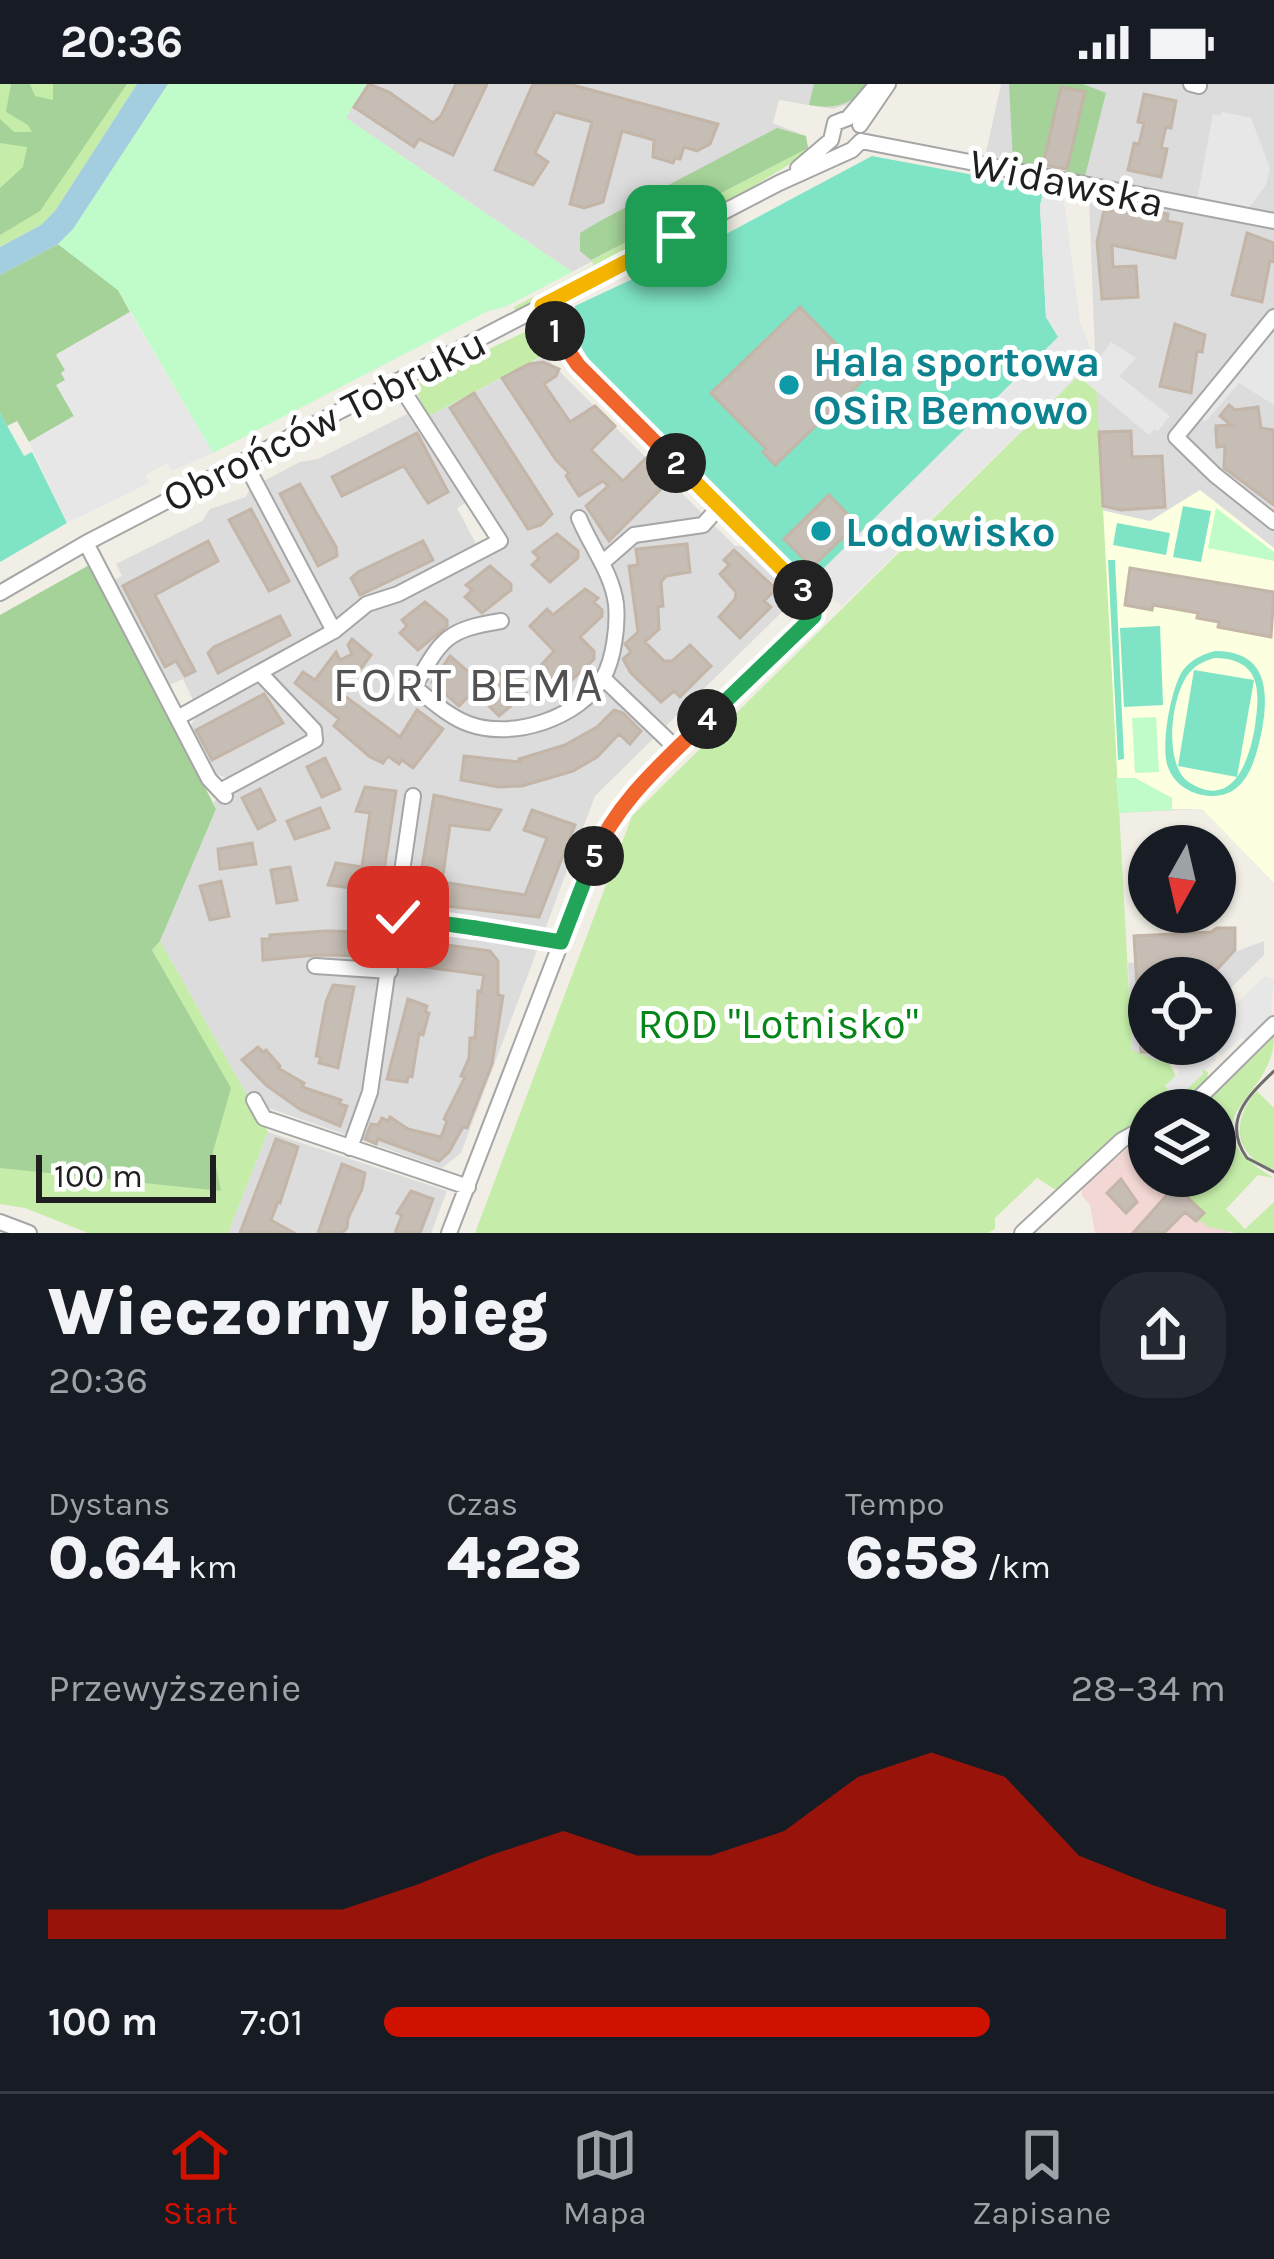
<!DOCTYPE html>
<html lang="pl">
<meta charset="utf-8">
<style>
:root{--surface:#171b24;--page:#242831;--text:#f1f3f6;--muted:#9ea1a6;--line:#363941;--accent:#cf1100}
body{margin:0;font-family:Karla,sans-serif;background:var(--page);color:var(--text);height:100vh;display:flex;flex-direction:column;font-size:45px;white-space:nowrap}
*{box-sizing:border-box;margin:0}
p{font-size:39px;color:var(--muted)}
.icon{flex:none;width:66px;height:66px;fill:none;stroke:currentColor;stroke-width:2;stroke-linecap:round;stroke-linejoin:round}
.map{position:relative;height:1149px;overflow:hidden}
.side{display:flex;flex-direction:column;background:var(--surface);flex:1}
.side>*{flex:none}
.needle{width:78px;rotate:188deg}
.buttons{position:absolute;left:1128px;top:741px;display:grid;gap:24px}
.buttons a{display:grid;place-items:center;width:108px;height:108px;border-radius:50%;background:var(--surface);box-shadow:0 3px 9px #0004;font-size:60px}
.scale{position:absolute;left:36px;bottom:30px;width:180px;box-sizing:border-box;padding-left:12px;border:6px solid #1f1f1f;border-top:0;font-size:33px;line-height:42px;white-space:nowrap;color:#1f1f1f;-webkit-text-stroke:9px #fff;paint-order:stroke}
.pin{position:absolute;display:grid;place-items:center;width:102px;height:102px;color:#fff;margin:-51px;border-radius:24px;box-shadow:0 6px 18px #0006}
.km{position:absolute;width:60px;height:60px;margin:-30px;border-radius:50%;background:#222;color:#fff;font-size:33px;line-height:60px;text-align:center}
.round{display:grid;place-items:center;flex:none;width:126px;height:126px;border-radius:48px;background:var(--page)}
.headline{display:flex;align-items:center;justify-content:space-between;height:204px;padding:0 48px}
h1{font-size:66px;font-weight:800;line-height:90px}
.metrics{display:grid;grid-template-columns:repeat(3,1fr);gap:18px;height:204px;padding:12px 48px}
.metrics div{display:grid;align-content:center}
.metrics b{font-size:60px;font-weight:800}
.metrics small{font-size:33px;font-weight:400}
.metrics p{font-size:33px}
.chart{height:336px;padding:24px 48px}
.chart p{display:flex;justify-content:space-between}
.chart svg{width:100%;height:216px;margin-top:12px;fill:var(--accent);opacity:.7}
ul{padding:0 48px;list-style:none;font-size:39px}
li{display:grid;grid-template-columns:192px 144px 1fr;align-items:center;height:90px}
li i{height:30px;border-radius:15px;background:var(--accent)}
.status{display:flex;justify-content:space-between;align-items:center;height:84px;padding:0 60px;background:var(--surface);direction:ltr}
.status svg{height:33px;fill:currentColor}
.dock{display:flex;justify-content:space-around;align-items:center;height:168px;border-top:3px solid var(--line);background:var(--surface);font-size:33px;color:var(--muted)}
.dock a{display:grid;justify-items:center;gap:6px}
.dock .active{color:var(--accent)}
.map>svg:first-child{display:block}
.residential{fill:#dddcdc}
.commercial{fill:#f2d7d4}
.education{fill:#fcffe0}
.grass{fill:#c5eda9}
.forest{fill:#a4d298}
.park{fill:#c0fcca}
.pitch{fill:#7fe4c5;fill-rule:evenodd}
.parking{fill:#e7e7e7}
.water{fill:#a3cee0}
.building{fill:#c6bdb4;stroke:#c3b5a7;stroke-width:3}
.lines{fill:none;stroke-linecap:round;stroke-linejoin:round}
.minor-casing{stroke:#a6a6a6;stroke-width:18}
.minor{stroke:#fff;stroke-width:14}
.tram{stroke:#6d6d6d;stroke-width:3}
.split-1-casing{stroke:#fff;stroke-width:24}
.split-2-casing{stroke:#fff;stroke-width:24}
.split-3-casing{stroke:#fff;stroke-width:24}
.split-4-casing{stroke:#fff;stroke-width:24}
.split-5-casing{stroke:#fff;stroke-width:24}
.split-6-casing{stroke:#fff;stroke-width:24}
.split-7-casing{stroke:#fff;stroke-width:24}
.split-1{stroke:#f5b400;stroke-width:15}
.split-2{stroke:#f0652b;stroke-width:15}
.split-3{stroke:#f5b400;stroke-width:15}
.split-4{stroke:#22a559;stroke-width:15}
.split-5{stroke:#f0652b;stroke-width:15}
.split-6{stroke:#22a559;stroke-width:15}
.split-7{stroke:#22a559;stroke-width:15}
.culture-dot{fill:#0f9aa8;stroke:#fff;stroke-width:4.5}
.labels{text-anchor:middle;stroke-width:10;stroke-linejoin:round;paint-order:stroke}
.street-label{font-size:42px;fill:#1f1f1f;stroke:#fff}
.culture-label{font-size:42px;font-weight:bold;fill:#0d838f;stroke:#fff;text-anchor:start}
.park-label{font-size:42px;fill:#06851a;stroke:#fff}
.quarter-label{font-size:48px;letter-spacing:3px;fill:#525252;stroke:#fff}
</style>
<div class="status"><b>20:36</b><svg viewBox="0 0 49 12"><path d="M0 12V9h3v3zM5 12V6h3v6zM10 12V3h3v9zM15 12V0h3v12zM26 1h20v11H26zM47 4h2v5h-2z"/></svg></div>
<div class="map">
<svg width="1274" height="1149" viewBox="0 0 1274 1149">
<rect width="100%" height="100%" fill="#f1eee5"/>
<!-- residential -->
<path class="residential" d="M366,0H865L849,20L833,25L779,16L773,39L806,52L808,64L572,188L346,34Z
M1001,0H1274V799L1202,725L1119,729L1098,348L1089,113L1092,97L985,73Z
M544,272L735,462H746L792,510V518L595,712L461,1069L442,1084L251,1018L160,857L216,725L213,718L233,707L227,694L211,688L189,645L196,632L188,619L193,616L183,595L167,602L114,496L122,492L116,480L202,437L210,425L246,413L250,404L300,378L318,375L407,330L467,418L457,424L483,473L508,458L427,333Z
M1264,857V871L1215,920V894H1149V960H1177L1158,977L1132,967L1128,879L1205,874L1206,870L1235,868Z
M268,1048L447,1107L431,1149H228Z"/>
<!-- commercial -->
<path class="commercial" d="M1135,1058L1149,1072V1092H1170L1230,1149H1095L1090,1121L1082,1111V1103Z"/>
<!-- education -->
<path class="education" d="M1200,406L1274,464V799L1202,725L1118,726L1101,426L1150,437Z"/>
<!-- grass -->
<path class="grass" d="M0,0H137L55,127L41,141L0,163Z
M808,64V69L729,117L516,228L514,223L593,181L592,176Z
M531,245L552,267L427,333L414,301Z
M1095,275L1132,966L1158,977C1167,968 1173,957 1187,964L1170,981L1176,992L1165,1002L1203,989L1201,984L1208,988L1207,998L1173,1024L1149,1026V1035L1059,1108L1037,1094L995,1134V1145L988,1149H475L632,732Z
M160,857L268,1048L228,1149H88L25,1124L0,1120V1084L215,1090L213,1068L230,1004L152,866Z
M1274,953C1274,1017 1178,1036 1274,1094L1258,1091L1226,1125L1245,1145L1274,1118V1149H1235L1206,1142V1139L1196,1137L1203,1129L1170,1092H1215V1026H1198Z
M1257,1007L1274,1024V1085C1233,1074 1231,1035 1257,1007Z"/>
<!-- forest -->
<path class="forest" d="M11,0H30L35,12L53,16V0H127L40,127L0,151V104L23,83L27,63L0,59V35L14,48H32L28,41L6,28Z
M814,0H871C850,20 839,26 809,21Z
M1009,0H1083L1106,9L1085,92L1066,89L1085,8L1060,3L1042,83L1013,77Z
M777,44L806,52L808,64L591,176L580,167V149L600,137Z
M58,160L118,206L130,228L57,270L65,286V296L57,302L74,332L29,358L17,337L7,342L0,329V191Z
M91,480L216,725L160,857L152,866L231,1004L213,1068L221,1107L0,1084V531Z"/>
<!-- park -->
<path class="park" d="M168,0H366L346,34L572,188L505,223L488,227L213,369L118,206L58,160L73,145Z
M1216,424L1274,468V477L1208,464Z
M1156,633L1159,688L1135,689L1132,634Z
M1116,694H1135L1172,714V726L1119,729Z"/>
<!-- pitch -->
<path class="pitch" d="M872,72L1044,104L1040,122L1046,233L1059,253L810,498L591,281L570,241L575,222L639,192L642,195Z
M0,329L24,372L32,368L67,439L0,478Z
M1183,422L1211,427L1201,478L1173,473Z
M1117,439L1170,449L1166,471L1113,461Z
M1108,476H1115L1124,675L1118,676Z
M1160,542L1163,621L1124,623L1120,544Z
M1215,567C1267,567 1269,606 1262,646C1255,679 1245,719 1202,711C1187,708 1173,698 1168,683C1160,664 1171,601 1184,585C1192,575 1203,570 1215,567ZM1214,574C1264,574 1260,611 1254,648C1248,679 1232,725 1190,699C1162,682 1171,609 1190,588C1197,580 1205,577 1214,574Z
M1194,586L1254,596L1237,693L1178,682Z"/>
<!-- parking -->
<path class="parking" d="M1222,28L1251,34L1270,84L1266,101L1249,124L1197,116L1213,30L1220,32Z
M1044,104L1063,108L1080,238L1095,275L842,522L810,498L1058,253L1046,233L1040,122Z
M130,228L213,369L172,387L167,379L146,391L149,399L67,439L29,358L74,332L56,301L65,296L61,289L65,286L56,271Z
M1274,239V321L1239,299L1205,338L1198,333Z
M1111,258L1136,274L1119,292L1170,332L1158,347L1154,345L1149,351L1083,296Z
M1265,892L1274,895L1271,924L1274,933L1246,960L1242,953L1222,972L1216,966V976L1206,986L1200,985L1203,990L1177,1015L1165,1002L1179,988L1175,980L1188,967L1195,973L1202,965L1199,960H1215V941L1233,923L1241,928L1236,920Z"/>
<!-- water -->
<path class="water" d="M137,0H168L73,145L58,160L0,191V163L41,141L55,127Z"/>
<!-- building -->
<path class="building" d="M369,0L389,8L433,39L441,32L456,0H487L453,71L419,55L414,63L354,23Z
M533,0H569L718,40L710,60L697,67L684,63L680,75L675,74L673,79L653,73L654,56L622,47L603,118L584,124L570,120L592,38L555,28L535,69L548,78L533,101L495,86Z
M1061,3L1085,8L1067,85L1043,81Z
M1144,10L1176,17L1171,44L1166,43L1161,64L1167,65L1161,93L1128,86L1134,59L1139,60L1144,39L1138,38Z
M1120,120L1130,122L1129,129L1157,135L1158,128L1168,130L1167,137L1182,140L1175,174L1112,161L1113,183L1136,182L1138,213L1102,215L1097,158L1104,126L1119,127Z
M1247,149L1274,159V178L1270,177L1262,218L1232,211Z
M800,223L867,292L775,381L763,368L766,365L711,309Z
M1175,240L1205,251L1202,268L1197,267L1191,309L1160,302Z
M543,278L559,285L556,292L544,300L570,338L595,322L615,342L591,366L623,397L646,374L669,397L609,457L586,422L608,402L603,397L579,412L566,392L569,389L556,376L502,294L529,280Z
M474,309L552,430L541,441L528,445L450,324Z
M1229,321L1235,326L1258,323L1261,344L1274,346V421L1224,384L1225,362L1217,363L1216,348V342L1231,341L1220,332Z
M1131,347L1132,373L1162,372L1165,423L1121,426L1103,422L1099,348Z
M417,349L448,408L428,419L404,382L342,412L332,393Z
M300,400L336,463L337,472L318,482L280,410Z
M829,411L857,440L812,483L784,455Z
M251,425L289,497L269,507L229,436Z
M557,450L578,467V474L550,498L532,481L539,474L533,468Z
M208,457L218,477L155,511L195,587L185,592L176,577L165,583L123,502Z
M423,457L433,476L360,511L351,494L358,488Z
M687,460L690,488L666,492L661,498L663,522L658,523L659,545L645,558L664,577H672L690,561L711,582L680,613L674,607L661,618L631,589L623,575L631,568L625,560L638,548L629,482L638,481L636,465Z
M734,466L776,505L764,517L771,523L740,554L719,533L735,515L736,508L720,490L729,481L724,476Z
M490,482L511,500V506L482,529L465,513L472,506L466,501Z
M1130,484L1274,508L1271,553L1218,543L1219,538L1197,534L1198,529L1153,521L1152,526L1125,521Z
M585,505L598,514L594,518L602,526V532L580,553L594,567V575L555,612L537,594L547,584L542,580L554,567L530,542L547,525L553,531Z
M425,518L447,536V542L418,566L400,549L407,542L402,536Z
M280,532L290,551L218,589L208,569L214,563Z
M352,555L371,571L342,610L400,653L417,626L443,645L413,684L402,676L399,680L388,672L383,679L370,673L334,642L339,635L295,599L303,588L315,596L336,568L340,576L352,570L348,561Z
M450,572L470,589L469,596L477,604L459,622L432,598Z
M509,582L526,596V609L499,632L488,621L489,600Z
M264,610L283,639L212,676L196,646Z
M614,626L623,629L641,647L630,660L619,650L597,673L573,687L522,702L499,703L461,696L464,672L520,678L519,675L565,661L597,643Z
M325,674L340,705L322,713L307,683Z
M365,703L396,707L378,826L356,823L359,805L328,801L336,779L362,783L370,729L356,727Z
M260,705L275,736L258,745L242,714Z
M434,711L501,726L489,746L450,741L442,798L525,811L547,754L524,746L532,726L575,741L539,833L421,819L417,813Z
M320,724L329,744L295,755L287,737Z
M252,759L256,780L220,785L218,765Z
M290,783L297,816L277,819L271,786Z
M221,797L229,832L210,836L200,802Z
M1217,844H1235V866L1209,894H1149V968H1141L1134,852L1211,848Z
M325,847L374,848L378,872L316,871L263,876L262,855H270V851Z
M405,847L418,848L417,857L490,867L498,877V911L503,912L492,980L467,1044L463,1043L449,1068L439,1077L378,1055L376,1060L365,1055L371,1040L378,1041L382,1034L388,1037L390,1033L408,1045L441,1053L447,1037L444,1035L465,993L461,992L469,974L470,954H475L478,907L481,908L484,891L410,881L411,868L402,865Z
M333,901L354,903L338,984L319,979L321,973L316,972L326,918Z
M408,915L427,922L425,928L429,929L423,951L419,950L412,993L408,992L407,998L387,995Z
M258,963L263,968L266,966L280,982L278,984L304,999L302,1003L341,1016L339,1020L347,1022L340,1042L301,1026L266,1001L242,976Z
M276,1055L298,1063L280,1119L278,1118L271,1136L294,1149H240Z
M342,1080L365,1089L362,1105L348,1134L347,1144L342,1149H318Z
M1121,1095L1137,1118L1126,1129L1107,1109Z
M1175,1102L1204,1129L1196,1137L1185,1128L1164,1149H1133Z
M411,1107L433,1115L420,1149H395L402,1131L397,1129Z"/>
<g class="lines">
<!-- minor casing -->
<g class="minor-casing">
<path id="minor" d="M1191,0L1199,2
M860,41L888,0
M831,56L835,39L848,34L877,0
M861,57L1274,137
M798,84L831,56
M1274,233L1176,353L1215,391L1274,438
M244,377L334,547
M86,459L209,695L225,712
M602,479L634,451L703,441L719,423
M0,509L86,459L779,99L852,66L861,57
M501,537C445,546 442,555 414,603C431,616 449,633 469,640C513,656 579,634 603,594C614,575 618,541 616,520C612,489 591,463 579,434
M603,594L677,665
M179,633L334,547L367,520L398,510L500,457L397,297
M222,706L315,656L314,646L260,589
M398,833L561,858
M315,882L390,887
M254,1016L264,1034L468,1103
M1180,1026L1198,1015L1274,940
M350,1064L370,1008L413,712
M0,1138L29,1149
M449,1149L589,786L617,730L634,708L814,532L816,523L577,281L542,222
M1022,1149L1122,1056L1149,1041"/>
</g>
<!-- minor -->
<use href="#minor" class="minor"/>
<!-- tram -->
<path class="tram" d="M1274,987C1248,1012 1221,1037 1247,1074L1274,1088"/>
</g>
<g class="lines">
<!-- split-1 casing -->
<g class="split-1-casing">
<path id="split-1" d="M555,247L542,222L676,152"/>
</g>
<!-- split-2 casing -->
<g class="split-2-casing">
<path id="split-2" d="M555,247L578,281L676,379"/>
</g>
<!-- split-3 casing -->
<g class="split-3-casing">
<path id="split-3" d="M676,379L803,506"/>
</g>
<!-- split-4 casing -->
<g class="split-4-casing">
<path id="split-4" d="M707,635L814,532L815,520L803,506"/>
</g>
<!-- split-5 casing -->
<g class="split-5-casing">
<path id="split-5" d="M594,772C618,716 665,677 707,635"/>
</g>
<!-- split-6 casing -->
<g class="split-6-casing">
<path id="split-6" d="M475,844L561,858L594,772"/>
</g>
<!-- split-7 casing -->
<g class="split-7-casing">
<path id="split-7" d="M398,833L475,844"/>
</g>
<!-- split-1 -->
<use href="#split-1" class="split-1"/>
<!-- split-2 -->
<use href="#split-2" class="split-2"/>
<!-- split-3 -->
<use href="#split-3" class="split-3"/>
<!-- split-4 -->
<use href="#split-4" class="split-4"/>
<!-- split-5 -->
<use href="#split-5" class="split-5"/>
<!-- split-6 -->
<use href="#split-6" class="split-6"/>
<!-- split-7 -->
<use href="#split-7" class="split-7"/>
</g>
<!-- markers -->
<g class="culture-dot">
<circle cx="789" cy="301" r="12"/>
<circle cx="821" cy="447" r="12"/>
</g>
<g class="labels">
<!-- street labels -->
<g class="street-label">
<text transform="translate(1067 98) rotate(12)" y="15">Widawska</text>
<text transform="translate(324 335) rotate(-27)" y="15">Obrońców Tobruku</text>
</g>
<!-- culture labels -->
<g class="culture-label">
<text x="813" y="292">Hala sportowa<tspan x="813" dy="48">OSiR Bemowo</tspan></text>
<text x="845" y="462">Lodowisko</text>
</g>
<!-- park labels -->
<g class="park-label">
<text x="778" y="954">ROD "Lotnisko"</text>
</g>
<!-- quarter labels -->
<g class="quarter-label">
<text x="469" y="617">FORT BEMA</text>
</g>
</g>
</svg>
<div class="buttons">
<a><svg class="needle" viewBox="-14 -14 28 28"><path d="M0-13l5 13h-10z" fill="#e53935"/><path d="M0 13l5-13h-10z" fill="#9ea1a6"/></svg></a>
<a><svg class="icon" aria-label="locate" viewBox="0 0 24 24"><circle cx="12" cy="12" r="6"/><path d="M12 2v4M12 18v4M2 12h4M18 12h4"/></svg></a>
<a><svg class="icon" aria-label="layers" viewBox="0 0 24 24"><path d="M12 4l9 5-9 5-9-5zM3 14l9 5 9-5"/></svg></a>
</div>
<div class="scale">100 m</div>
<div class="pin" style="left:676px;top:152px;background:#1e9e55"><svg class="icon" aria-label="arrive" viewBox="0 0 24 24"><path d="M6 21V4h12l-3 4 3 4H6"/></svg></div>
<div class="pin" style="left:398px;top:833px;background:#d93025"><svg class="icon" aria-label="check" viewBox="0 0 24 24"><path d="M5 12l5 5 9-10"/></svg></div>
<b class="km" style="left:555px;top:247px">1</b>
<b class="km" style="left:676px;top:379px">2</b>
<b class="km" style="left:803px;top:506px">3</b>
<b class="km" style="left:707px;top:635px">4</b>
<b class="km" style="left:594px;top:772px">5</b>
</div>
<section class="side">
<div class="headline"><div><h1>Wieczorny bieg</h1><p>20:36</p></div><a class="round"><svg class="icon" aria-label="share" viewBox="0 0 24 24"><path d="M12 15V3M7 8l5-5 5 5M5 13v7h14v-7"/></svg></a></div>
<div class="metrics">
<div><p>Dystans</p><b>0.64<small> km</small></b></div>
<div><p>Czas</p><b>4:28</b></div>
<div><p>Tempo</p><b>6:58<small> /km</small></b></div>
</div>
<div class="chart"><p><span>Przewyższenie</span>28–34 m</p>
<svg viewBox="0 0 160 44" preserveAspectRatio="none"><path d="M0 44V38L10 38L20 38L30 38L40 38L50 33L60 27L70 22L80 27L90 27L100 22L110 11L120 6L130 11L140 27L150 33L160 38V44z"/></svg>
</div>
<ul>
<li><b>100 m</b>7:01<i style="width:72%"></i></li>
</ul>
</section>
<nav class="dock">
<a class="active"><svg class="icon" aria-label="home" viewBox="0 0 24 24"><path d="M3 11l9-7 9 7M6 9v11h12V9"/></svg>Start</a>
<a><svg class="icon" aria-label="map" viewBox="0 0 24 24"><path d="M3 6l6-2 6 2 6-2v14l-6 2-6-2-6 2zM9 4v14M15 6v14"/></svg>Mapa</a>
<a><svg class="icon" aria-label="saved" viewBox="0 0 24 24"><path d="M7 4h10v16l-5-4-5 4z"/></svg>Zapisane</a>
</nav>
